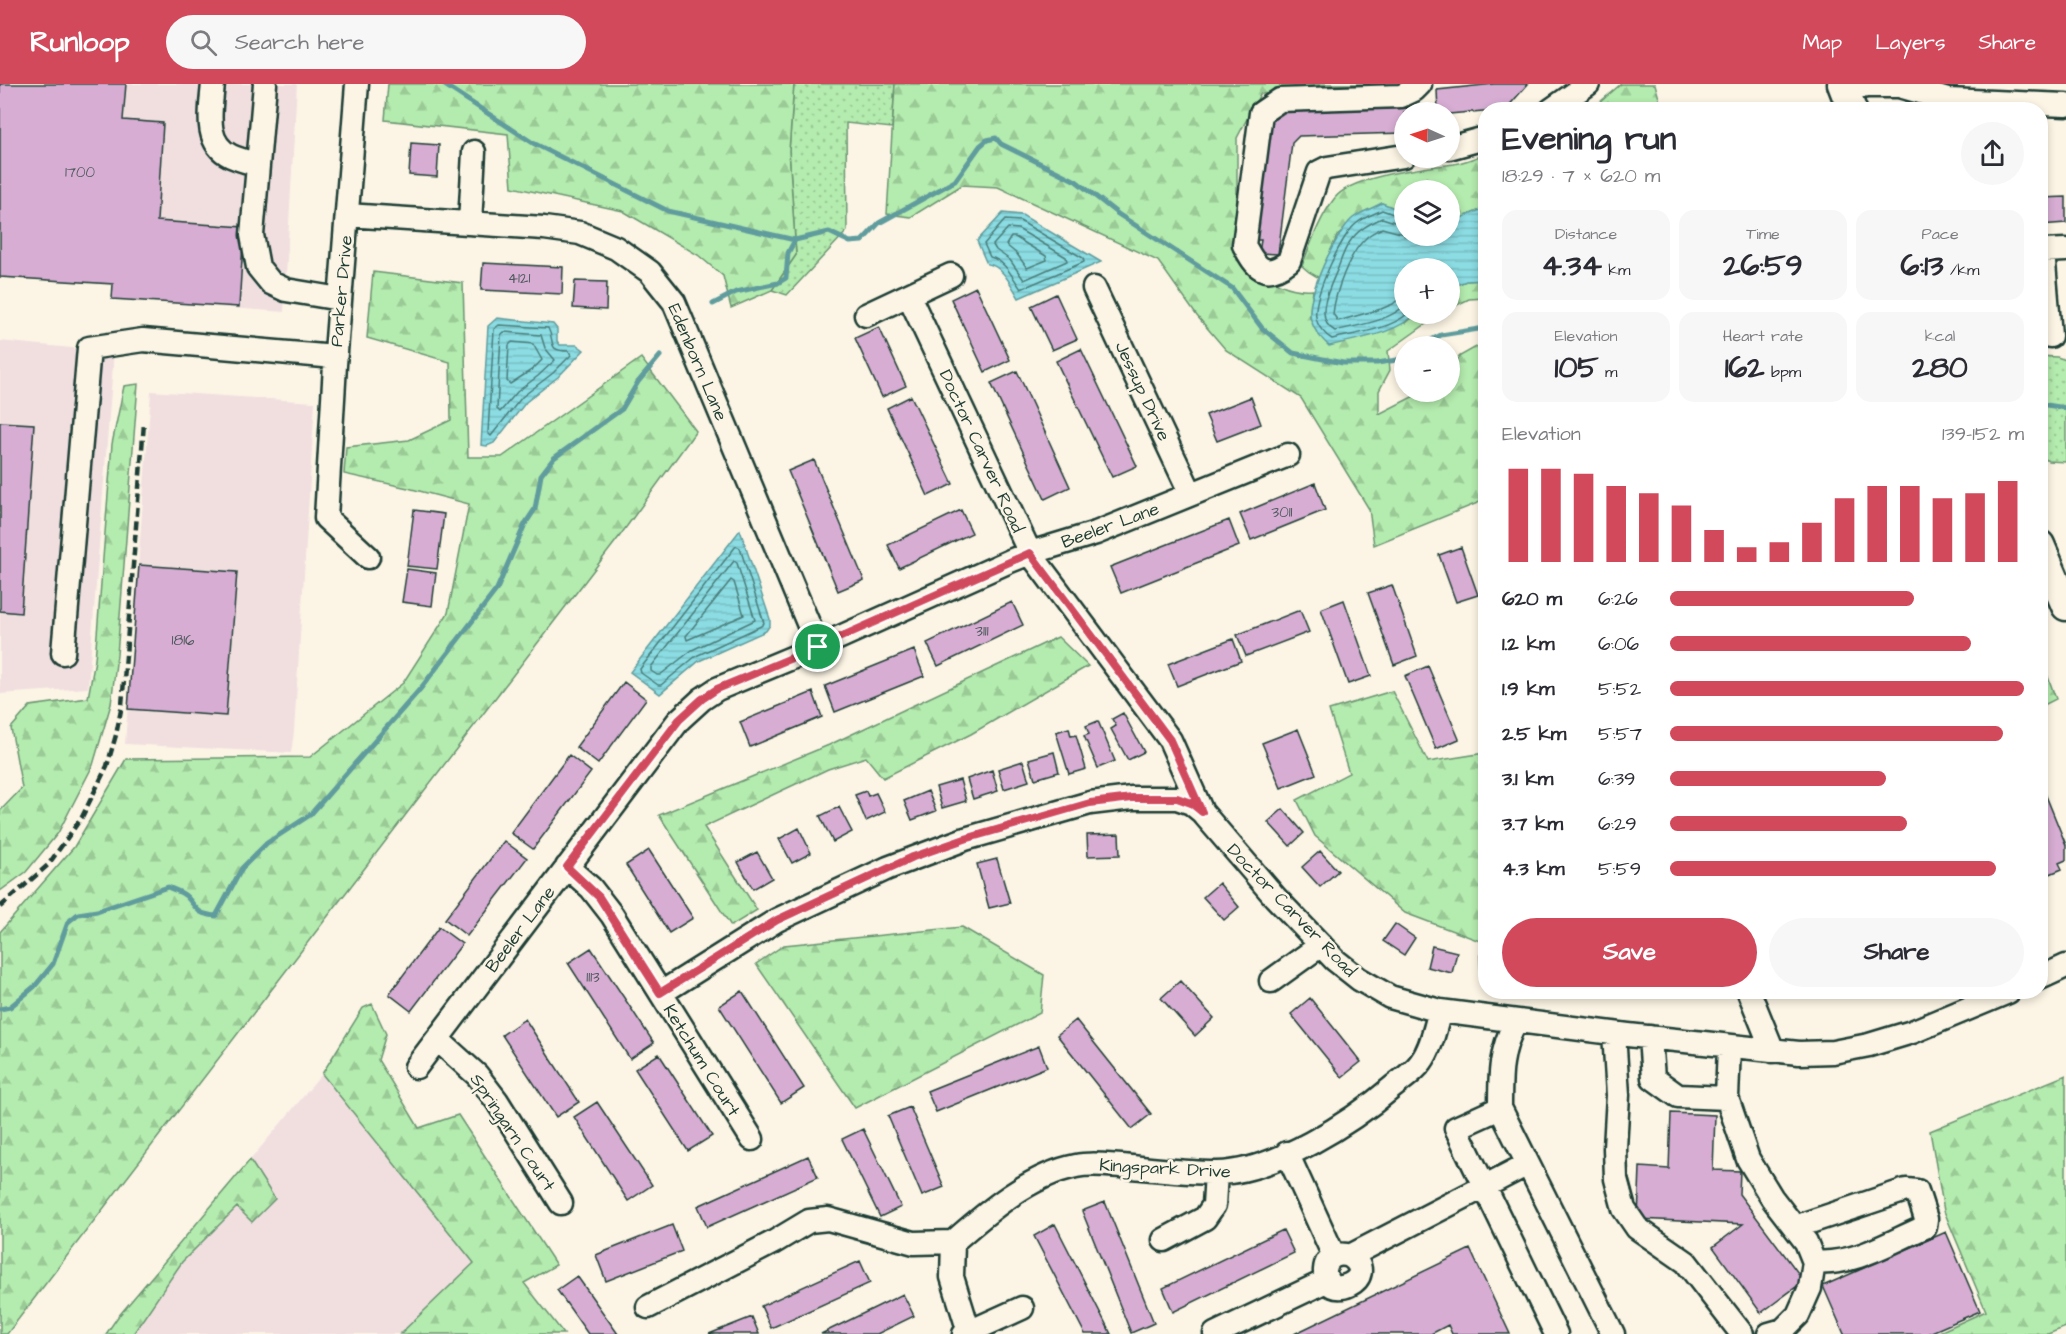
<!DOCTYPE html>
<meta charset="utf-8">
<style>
:root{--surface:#fff;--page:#f7f7f7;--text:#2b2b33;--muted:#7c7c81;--accent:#d1495b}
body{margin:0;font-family:"Architects Daughter",sans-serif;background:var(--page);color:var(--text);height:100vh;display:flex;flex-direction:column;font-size:22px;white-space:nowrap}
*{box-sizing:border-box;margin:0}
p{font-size:20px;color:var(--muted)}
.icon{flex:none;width:33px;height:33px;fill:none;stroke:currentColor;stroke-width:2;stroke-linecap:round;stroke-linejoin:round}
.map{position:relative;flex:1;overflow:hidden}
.sheet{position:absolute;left:1478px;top:18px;width:570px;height:897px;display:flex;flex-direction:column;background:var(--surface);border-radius:24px;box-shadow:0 3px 9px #0003}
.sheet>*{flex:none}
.needle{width:39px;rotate:273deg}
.tools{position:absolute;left:1394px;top:18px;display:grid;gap:12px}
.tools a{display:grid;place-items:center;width:66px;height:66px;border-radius:50%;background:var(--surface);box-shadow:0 3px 9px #0003;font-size:30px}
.pin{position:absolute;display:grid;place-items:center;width:51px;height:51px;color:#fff;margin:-26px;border:3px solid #fff;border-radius:50%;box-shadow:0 2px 6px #0007}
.round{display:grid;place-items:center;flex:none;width:63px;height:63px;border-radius:32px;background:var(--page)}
.head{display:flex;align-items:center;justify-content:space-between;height:102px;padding:0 24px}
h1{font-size:33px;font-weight:700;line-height:45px}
.figures{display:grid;grid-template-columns:repeat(3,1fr);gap:9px;height:102px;padding:6px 24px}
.figures div{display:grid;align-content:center;border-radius:15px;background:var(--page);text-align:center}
.figures b{font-size:30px;font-weight:700}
.figures small{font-size:16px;font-weight:400}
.figures p{font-size:16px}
.chart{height:168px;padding:12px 24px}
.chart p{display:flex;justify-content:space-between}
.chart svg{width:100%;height:108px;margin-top:6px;stroke:var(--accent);stroke-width:6}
.action{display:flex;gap:12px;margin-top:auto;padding:12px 24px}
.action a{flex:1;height:69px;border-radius:36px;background:var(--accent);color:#fff;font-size:24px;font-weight:700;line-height:69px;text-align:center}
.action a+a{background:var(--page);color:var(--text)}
ul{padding:0 24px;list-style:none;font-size:20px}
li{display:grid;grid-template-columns:96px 72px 1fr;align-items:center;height:45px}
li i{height:15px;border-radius:8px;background:var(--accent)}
header{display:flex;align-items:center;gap:36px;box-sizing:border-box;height:84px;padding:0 30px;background:var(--accent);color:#fff}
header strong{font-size:28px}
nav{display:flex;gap:33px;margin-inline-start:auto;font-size:21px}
.search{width:420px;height:54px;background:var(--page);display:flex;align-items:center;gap:15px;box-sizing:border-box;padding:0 21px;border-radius:33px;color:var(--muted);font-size:22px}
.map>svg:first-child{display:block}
.built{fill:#f1dfe0}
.grass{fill:url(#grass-dots);stroke:#6a9471;stroke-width:1.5}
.forest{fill:url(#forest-firs);stroke:#6a9471;stroke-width:1.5}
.water{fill:url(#water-rules);stroke:#609c9d;stroke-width:1.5}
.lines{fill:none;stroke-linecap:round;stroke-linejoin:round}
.shore{stroke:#4a7d7a;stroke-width:1.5}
.stream{stroke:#609c9d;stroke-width:5}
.building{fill:#d7add3;stroke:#1f3d34;stroke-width:1.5}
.minor-casing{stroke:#1f3d34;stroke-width:27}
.major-casing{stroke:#1f3d34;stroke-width:33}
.minor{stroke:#fcf5e5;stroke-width:22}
.major{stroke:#fcf5e5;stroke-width:28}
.rail{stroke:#1f3d34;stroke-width:4.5;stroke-dasharray:9 4.5;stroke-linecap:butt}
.route-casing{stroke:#fff;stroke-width:12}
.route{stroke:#d1495b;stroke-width:8}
.labels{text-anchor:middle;stroke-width:5;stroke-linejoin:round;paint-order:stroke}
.number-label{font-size:15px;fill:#4d595c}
.street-label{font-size:18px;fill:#1f3d34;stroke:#fcf5e5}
</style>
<header>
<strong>Runloop</strong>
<div class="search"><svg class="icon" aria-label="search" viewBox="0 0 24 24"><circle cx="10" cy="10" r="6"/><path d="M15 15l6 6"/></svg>Search here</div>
<nav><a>Map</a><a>Layers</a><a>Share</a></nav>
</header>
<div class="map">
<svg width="2066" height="1250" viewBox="0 0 2066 1250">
<defs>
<pattern id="grass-dots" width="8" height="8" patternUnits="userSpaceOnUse" patternTransform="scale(1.5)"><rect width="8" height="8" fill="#b4ebae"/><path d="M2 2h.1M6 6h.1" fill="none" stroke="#9aca96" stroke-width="1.8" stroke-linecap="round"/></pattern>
<pattern id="forest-firs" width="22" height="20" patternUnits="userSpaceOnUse" patternTransform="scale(1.5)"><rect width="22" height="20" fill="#b4ebae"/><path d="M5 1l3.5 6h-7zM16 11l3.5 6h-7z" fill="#9aca96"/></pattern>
<pattern id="water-rules" width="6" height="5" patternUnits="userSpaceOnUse" patternTransform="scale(1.5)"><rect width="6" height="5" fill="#8bdce3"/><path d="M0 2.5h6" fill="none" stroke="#78bec3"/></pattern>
</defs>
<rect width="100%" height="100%" fill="#fcf5e5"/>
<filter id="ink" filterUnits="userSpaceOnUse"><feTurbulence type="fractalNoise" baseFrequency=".0167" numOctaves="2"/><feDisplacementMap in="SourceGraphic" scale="12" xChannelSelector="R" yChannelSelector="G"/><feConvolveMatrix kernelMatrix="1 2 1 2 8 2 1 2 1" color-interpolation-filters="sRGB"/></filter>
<g filter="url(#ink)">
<!-- built -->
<path class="built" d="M0,0H297L284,228L112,215V200L0,193Z
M0,257L114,268L88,604L0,610Z
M151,307L315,318L294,648L291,669L125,660Z
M322,990L474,1179L400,1250H133L182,1178L237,1122L252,1138L275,1115L250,1076Z"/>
<!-- grass -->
<path class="grass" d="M794,0H895L892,44L846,39L847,147L787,211L772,206L796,171L789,67Z
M2040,272L2057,273L2066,276V378L2048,377L2040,371Z"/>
<!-- forest -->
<path class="forest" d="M388,0H794L789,67L796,171L772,206L731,224L723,192L698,171L623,127L512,103L508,50L385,36Z
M895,0H1369L1364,9L1260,10L1237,54V176C1261,190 1285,209 1313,206L1310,234L1406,239L1416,230H1440L1388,267L1390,286L1379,307V330L1422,308H1449V283L1460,272L1485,258V416L1374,461L1369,425L1301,314L1226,266L1197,232L1158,177L998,103L962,101L911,133L887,130Z
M1621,0H1655L1662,25H1592Z
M1485,70V124L1449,139V106H1404V128L1382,119L1337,152L1319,194L1309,188L1302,182C1311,159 1319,135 1334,115C1351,91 1425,84 1454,80C1465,78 1475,74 1485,70Z
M373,188L463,199L468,373H502L641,274L696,347L619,453L7,1250H0V848L74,763L126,675L310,673L403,599L448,529L469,420L408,404L344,390L346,363L409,356L451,336L450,278L367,254Z
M1485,196V214L1469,215L1449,225V204L1466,197Z
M138,300L117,571L111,620L93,681L58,749L26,788L0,807V727L22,704L11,644L30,622L88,614L95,576L112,360L124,302Z
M1058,553L1088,582L971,650L883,694L866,673L828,685L704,743L757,826L731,842L659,731L829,661Z
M2040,571L2056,615L2040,623Z
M1392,607L1428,678L1485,669V859L1405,829L1315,752L1297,716L1349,689L1329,626Z
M962,843L1044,891L1040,929L855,1024L756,880L784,861Z
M372,920L386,950L378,976L419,1044L458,1031L556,1181L524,1199L564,1250H400L474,1179L322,990L363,924Z
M2066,991V1243L2048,1250H1935L1986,1227L1944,1127L1930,1047Z
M250,1076L275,1115L252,1138L237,1123L182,1178L133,1250H106L117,1234Z"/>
<!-- water -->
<path class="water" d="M1382,119L1404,128V152H1449V139L1485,124V196L1466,197L1449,204V184H1404V230H1416C1393,251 1359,254 1329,262C1321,254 1314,247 1311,236C1304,215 1336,148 1353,134C1361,128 1373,124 1382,119Z
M1003,129L1022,131L1101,178L1019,214C1011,201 1002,181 987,180L977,157Z
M497,234L553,240L557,245V257L560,261H577L584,266L558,293L526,318L494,359L487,362L481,361L488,242Z
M740,446L770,535V541L766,547L699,577L660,610L630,588Z"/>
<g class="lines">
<!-- shore -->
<path class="shore" d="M1404,134L1382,126C1374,130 1364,133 1357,139C1341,151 1313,213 1316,233C1317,242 1325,251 1332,255C1354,250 1391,245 1407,230
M1005,136L1020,137L1083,174L1084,178L1021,205C1012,193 1006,177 990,173L984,160Z
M1404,141L1382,134C1369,140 1357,146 1349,159C1344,166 1341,176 1338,184C1331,201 1312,235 1335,247C1357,241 1387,238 1404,222
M1008,144L1018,145L1066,173L1067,177L1024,196L1010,176L996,166L993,161Z
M1404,150L1382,144C1377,147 1370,149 1366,154C1349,169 1335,209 1333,230L1338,237L1381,225L1393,220L1404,210
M1011,153H1015L1046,172L1047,176L1027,184L1017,170L1006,161Z
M499,241L548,244C556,259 546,267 569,267L571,271L553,289L522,313L491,352L488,349L494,245Z
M504,248L541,251L545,264L555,276L538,292L517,308L500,328L497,325L501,251Z
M512,258L533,260L542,276L533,285L510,300L507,297L509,261Z
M736,462L740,464L764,539L761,542L696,572L661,601H658L641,589L640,585Z
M734,477L737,479L755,536L692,566L660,591H657L651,587V583Z
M731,496L734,498L744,531L687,556L686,552Z"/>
<!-- stream -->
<path class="stream" d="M443,0L533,59L668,127L795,156L829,148L850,158L862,157L879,139L955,97L980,62L987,56L996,54L1001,60L1076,97L1118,130L1232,204L1262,244L1293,269L1343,279H1377L1397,276L1404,272
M713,220L736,208L778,199L786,194L788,169L795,156
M1420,262L1441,251L1485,244
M2040,320L2066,324
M0,925L10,923L35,902L53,880L68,838L78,830L97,827L168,803C174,806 183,808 187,813C198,825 196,830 216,832L242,784L267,759L310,731L421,604L497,505L525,440L535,425L541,391L554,374L622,325L638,298L660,272"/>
</g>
<!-- building -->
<path class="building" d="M0,0H126L123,36L163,39L157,137L244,143L239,223L112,215L113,200L0,193Z
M1494,0H1528L1506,25L1449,30L1438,28L1437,6Z
M1421,24V28H1404V49L1299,52L1292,59L1278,170L1259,169L1261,156H1255L1269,38L1281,25Z
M411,59L439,61L437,93L409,91Z
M2066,113V139L2040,141V114Z
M483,179L563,183L562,210L481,206Z
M575,197L607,198L606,226L573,224Z
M976,203L1010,276L985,288L951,215Z
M1056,210L1077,255L1052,266L1031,222Z
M879,243L906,302L882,313L855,254Z
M1081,265L1137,382L1112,393L1056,277Z
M1017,287L1070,403L1045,415L991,299Z
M911,312L953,400L928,412L887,324Z
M1251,313L1261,340L1217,357L1206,331Z
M0,338L34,340L21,529L0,527Z
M814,376L864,496L838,507L788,387Z
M1315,399L1325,426L1251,456L1240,430Z
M414,426L444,430L437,485L407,482Z
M961,426L972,449L899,484L888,461Z
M1229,436L1239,462L1121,509L1110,483Z
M1461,463L1478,511L1456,518L1439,471Z
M139,481L237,488L226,632L128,625Z
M407,485L436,489L432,522L402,518Z
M1392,501L1417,572L1394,581L1368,509Z
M1344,516L1371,592L1348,600L1321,525Z
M1012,518L1023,541L938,582L927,559Z
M1300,526L1309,548L1246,572L1237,551Z
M1233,555L1241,577L1177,602L1168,580Z
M914,566L924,592L835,628L825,602Z
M1428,582L1459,655L1436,665L1405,592Z
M624,598L646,615L598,680L576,663Z
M813,608L822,633L750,663L740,638Z
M1123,629L1144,668L1128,676L1111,645L1116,642L1112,635Z
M1098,637L1115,677L1098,684L1084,652L1089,650L1086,642Z
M1069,644L1071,652L1076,651L1086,685L1069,690L1056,648Z
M1298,645L1316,690L1281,704L1262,659Z
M1054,668L1059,688L1035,695L1029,675Z
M569,671L591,688L533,765L511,749Z
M1023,677L1029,697L1004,705L998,685Z
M992,686L998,707L973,715L967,695Z
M960,696L966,717L942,724L936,703Z
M2040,697L2066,761V776L2059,779L2062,785L2043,793L2040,787Z
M866,707L868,712L876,709L885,728L866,737L855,711Z
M928,707L936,727L912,736L904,717Z
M839,723L852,748L833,758L820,732Z
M1283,725L1304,749L1290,762L1268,738Z
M799,744L811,769L792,779L779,755Z
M1119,750L1120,771L1088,772L1087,751Z
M504,757L527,774L467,852L445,835Z
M649,766L693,834L669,849L626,781Z
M1320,767L1338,787L1320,803L1302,783Z
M757,768L772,794L753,805L738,778Z
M997,775L1010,819L989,824L977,780Z
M1219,799L1239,823L1224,836L1203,813Z
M1395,840L1415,854L1404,871L1383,857Z
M439,843L462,860L411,927L389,910Z
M1432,862L1457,868L1452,889L1427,883Z
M591,864L654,959L630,975L568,879Z
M1480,871H1485V893H1481Z
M1180,897L1214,934L1195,952L1161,914Z
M742,907L804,1004L781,1019L719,922Z
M1310,914L1361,978L1342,993L1291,930Z
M525,935L579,1018L556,1033L502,951Z
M1076,936L1151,1030L1132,1045L1057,951Z
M1039,962L1047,983L936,1028L927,1007Z
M659,970L712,1052L688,1067L635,985Z
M597,1018L652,1101L628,1117L574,1033Z
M910,1023L944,1103L922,1112L888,1032Z
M1671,1029L1715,1031L1713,1086L1740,1087L1739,1110L1804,1197L1761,1229L1713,1163L1743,1140L1638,1135L1640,1083L1669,1085Z
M863,1045L901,1123L880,1133L842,1055Z
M808,1072L818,1093L707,1143L698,1122Z
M1105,1118L1154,1239L1131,1249L1082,1127Z
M1055,1140L1111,1250H1085L1034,1152Z
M672,1141L682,1167L606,1197L596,1171Z
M1283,1146L1294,1169L1173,1228L1163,1204Z
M1946,1148L1980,1227L1927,1250H1844L1823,1202Z
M1470,1165L1510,1250H1452L1448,1241L1431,1250H1294Z
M860,1177L870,1199L771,1244L761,1222Z
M577,1192L618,1250H588L557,1206Z
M903,1210L914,1232L877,1250H821Z
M752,1233L759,1250H709Z"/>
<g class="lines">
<!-- minor casing -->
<g class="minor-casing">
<path id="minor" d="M213,0C211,25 203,59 231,72C240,76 249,78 258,81
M265,0L252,151L258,183L271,199L286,206L340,215
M357,0L335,281L326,434L368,473
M1844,5L1867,2H1899L1948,16L2066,21
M1551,26L1588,0
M1449,64L1485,54
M1404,72L1327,84L1319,88L1289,177C1265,196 1256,184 1244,161L1261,29L1280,16L1401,12L1414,6L1420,0
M347,131L544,144L580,149L616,164L650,188L674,218L818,563
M470,139L474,68
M1094,204L1191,410
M909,212L1030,469L1170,656L1202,728L1275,813L1335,876L1359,895L1390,913L1440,927L1628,951L1799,969L1833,968L1869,961L1912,948L2008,908
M866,231L951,191
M2050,252L2043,167L2066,166
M63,569L89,264L143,256L335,273
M567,783L591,804L612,831L752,1055
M2040,894L2066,882
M1271,897L1321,861
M1749,908L1773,967
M661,909L777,836L888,784L965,755L1090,719L1132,714H1177L1191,719L1202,728
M1614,949L1618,1011L1615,1064L1616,1095L1624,1125L1637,1144L1686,1178L1742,1250
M1650,953L1653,994L1678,1012L1727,1014L1729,962
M437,955L477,991L497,1017L561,1119
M416,983L679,636L702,615L717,605L818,563L1010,477L1030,469L1096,449L1288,371
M1727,1014L1748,1075L1772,1114L1806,1158L1814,1178L1810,1204L1798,1231L1783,1246L1769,1250
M1500,1024C1500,991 1500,966 1516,937
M1287,1069L1334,1172
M1528,1080L1613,1250
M1795,1143L1906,1106L1917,1107L1926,1135L1925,1143C1890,1158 1853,1182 1814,1178
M1164,1156L1205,1134L1214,1121L1216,1089
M953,1158C987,1128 1030,1091 1076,1082C1090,1079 1106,1081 1121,1082C1153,1085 1185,1089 1217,1089C1274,1088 1351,1039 1394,1002C1403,995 1415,987 1421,978C1432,963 1435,943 1440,927
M953,1158L952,1193L969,1248L964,1250
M1350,1172C1383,1195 1323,1221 1325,1186C1326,1172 1339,1168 1350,1172L1528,1080L1500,1024L1456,1044L1556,1250
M648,1223L774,1158L809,1137L828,1135L914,1159L953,1158
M969,1248L1022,1224
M1215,1250L1328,1196"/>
</g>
<!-- major casing -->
<g class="major-casing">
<path id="major" d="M1842,0L1852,26
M2040,461L2066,522"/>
</g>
<!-- minor -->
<use href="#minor" class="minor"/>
<!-- major -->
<use href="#major" class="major"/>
<!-- rail -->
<path class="rail" d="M0,823L48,781L82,733L107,682L116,651L122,621L127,559L144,339"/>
</g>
</g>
<g class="lines" filter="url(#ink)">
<!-- route casing -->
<g class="route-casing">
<path id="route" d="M1030,469L1170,656L1202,728L1191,719L1177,714H1132L1090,719L965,755L913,773L777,836L660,909L599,813L567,783L679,636L702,615L717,605L818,563Z"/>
</g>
<!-- route -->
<use href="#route" class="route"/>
</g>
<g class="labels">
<!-- number labels -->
<g class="number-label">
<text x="80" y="93">1700</text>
<text x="519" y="199">4121</text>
<text x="1282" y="433">3011</text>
<text x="982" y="552">3111</text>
<text x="183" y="561">1816</text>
<text x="593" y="898">1113</text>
</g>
<!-- street labels -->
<g class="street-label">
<text transform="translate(341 207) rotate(-85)" y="6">Parker Drive</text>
<text transform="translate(698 278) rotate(67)" y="6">Edenborn Lane</text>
<text transform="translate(1143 307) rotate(65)" y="6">Jessup Drive</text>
<text transform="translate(982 367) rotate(65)" y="6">Doctor Carver Road</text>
<text transform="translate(1110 441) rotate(-20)" y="6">Beeler Lane</text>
<text transform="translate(1292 826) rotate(46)" y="6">Doctor Carver Road</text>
<text transform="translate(520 845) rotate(-53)" y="6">Beeler Lane</text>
<text transform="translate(702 976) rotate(58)" y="6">Ketchum Court</text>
<text transform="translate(513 1048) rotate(56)" y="6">Springarn Court</text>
<text transform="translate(1165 1084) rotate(3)" y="6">Kingspark Drive</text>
</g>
</g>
</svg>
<div class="tools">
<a><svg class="needle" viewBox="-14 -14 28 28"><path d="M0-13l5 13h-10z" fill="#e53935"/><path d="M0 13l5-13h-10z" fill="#7c7c81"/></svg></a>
<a><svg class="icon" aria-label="layers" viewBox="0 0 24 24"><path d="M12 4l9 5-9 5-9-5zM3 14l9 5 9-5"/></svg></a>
<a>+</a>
<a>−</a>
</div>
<div class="pin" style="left:818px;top:563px;background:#1e9e55"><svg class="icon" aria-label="arrive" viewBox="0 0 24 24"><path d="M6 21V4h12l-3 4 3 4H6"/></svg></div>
<section class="sheet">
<div class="head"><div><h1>Evening run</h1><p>18:29 · 7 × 620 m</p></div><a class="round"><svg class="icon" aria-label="share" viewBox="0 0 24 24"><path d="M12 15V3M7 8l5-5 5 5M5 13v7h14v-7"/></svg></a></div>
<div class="figures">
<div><p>Distance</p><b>4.34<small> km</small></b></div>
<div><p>Time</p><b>26:59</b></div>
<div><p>Pace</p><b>6:13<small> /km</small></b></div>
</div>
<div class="figures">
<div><p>Elevation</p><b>105<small> m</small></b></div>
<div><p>Heart rate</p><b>162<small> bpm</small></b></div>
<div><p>kcal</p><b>280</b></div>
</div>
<div class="chart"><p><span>Elevation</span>139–152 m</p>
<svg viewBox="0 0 160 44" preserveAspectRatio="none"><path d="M5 44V6M15 44V6M25 44V8M35 44V13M45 44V16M55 44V21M65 44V31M75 44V38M85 44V36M95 44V28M105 44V18M115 44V13M125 44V13M135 44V18M145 44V16M155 44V11"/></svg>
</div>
<ul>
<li><b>620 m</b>6:26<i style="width:69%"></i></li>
<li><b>1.2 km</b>6:06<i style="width:85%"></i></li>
<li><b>1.9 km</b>5:52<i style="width:100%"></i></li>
<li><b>2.5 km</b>5:57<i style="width:94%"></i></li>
<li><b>3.1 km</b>6:39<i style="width:61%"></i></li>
<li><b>3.7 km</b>6:29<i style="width:67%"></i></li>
<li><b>4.3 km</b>5:59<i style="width:92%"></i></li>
</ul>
<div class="action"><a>Save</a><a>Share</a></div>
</section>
</div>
